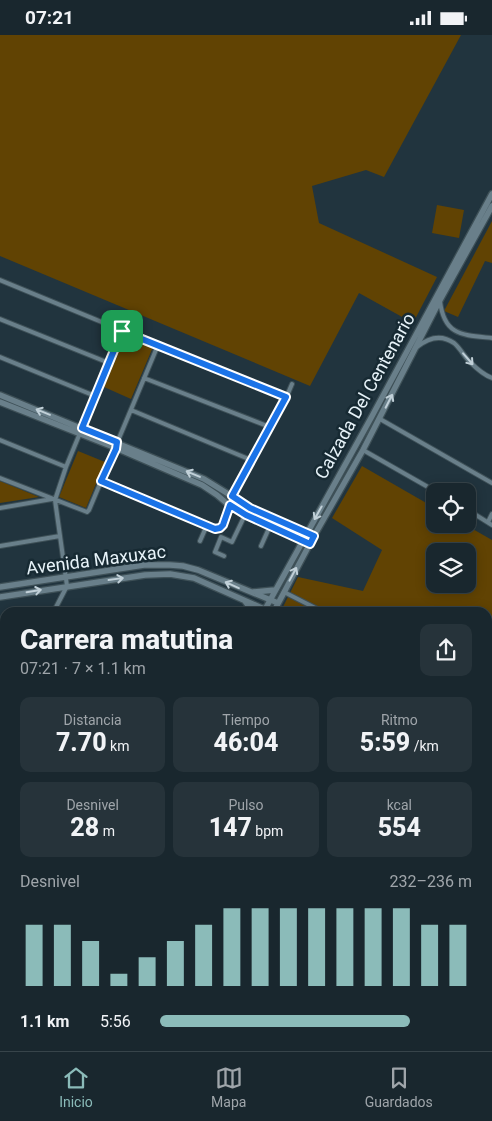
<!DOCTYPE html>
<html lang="es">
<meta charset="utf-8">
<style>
:root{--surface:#19272e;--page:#26333a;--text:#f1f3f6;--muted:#9fa5aa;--line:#37444a;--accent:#8bbbb9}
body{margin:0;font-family:Roboto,sans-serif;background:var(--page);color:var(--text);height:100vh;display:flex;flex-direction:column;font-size:19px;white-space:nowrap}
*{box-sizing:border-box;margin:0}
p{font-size:16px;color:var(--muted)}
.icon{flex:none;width:28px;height:28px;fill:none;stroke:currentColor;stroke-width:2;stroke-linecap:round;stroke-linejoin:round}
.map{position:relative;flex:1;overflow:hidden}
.details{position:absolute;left:0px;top:572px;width:492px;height:444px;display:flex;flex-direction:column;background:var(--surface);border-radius:15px 15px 0 0;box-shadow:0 2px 12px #0003,0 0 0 1px var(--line)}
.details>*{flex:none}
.fabs{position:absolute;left:426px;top:448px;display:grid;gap:10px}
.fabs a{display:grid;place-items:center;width:50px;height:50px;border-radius:10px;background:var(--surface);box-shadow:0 2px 12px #0003,0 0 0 1px var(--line);font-size:25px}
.pin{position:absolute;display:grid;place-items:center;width:42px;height:42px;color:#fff;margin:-21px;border-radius:10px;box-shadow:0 2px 8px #0006}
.round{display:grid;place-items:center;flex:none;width:52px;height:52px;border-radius:10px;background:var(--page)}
.headline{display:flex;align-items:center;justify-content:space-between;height:85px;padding:0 20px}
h1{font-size:28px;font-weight:800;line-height:38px}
.figures{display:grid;grid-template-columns:repeat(3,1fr);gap:8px;height:85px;padding:5px 20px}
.figures div{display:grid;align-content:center;border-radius:10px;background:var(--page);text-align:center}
.figures b{font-size:25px;font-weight:800}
.figures small{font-size:14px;font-weight:400}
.figures p{font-size:14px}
.chart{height:140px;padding:10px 20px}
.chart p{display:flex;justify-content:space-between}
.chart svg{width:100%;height:90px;margin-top:5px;stroke:var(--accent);stroke-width:6}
ul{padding:0 20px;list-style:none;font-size:16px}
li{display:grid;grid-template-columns:80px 60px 1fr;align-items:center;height:38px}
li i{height:12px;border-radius:6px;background:var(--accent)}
.status{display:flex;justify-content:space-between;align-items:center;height:35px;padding:0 25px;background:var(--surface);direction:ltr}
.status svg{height:14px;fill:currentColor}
.tab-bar{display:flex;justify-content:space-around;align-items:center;height:70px;border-top:1px solid var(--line);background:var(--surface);font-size:14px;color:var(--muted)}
.tab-bar a{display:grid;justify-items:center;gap:2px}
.tab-bar .selected{color:var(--accent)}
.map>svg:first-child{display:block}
.built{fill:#243f4c}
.green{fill:#614303;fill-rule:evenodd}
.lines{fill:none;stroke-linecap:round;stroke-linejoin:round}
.stream{stroke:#245970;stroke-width:1}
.street-casing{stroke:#3e5057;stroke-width:6}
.secondary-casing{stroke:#3e5057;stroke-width:8}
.street{stroke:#697f8a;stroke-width:4}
.secondary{stroke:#697f8a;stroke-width:5.5}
.oneway{stroke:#c1d0d8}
.route-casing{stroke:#fff;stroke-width:10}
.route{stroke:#1a73e8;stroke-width:6}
.labels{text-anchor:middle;stroke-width:5;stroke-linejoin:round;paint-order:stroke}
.street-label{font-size:18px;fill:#e7f3f9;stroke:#172a33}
</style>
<div class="status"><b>07:21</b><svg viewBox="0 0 49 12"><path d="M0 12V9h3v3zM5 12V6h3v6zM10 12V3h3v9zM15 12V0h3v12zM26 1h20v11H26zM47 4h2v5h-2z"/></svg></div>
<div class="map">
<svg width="492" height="1016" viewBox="0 0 492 1016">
<rect width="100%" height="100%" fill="#21343e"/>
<!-- built -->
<path class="built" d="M85,1011H160L158,1016H96Z"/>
<!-- green -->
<path class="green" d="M0,0H461L384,142L366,135L312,151L319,188L437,242L413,288L359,258L310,351L0,221Z
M437,170L464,175L459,203L432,198Z
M492,186V228L485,226L458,282L444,276Z
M126,300L153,312L131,364L104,352Z
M78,416L105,427L86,473L59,462Z
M362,431L435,473V489H464L492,505V651L488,650V578H280L298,542L363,556L382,515L332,483ZM435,516H468V549H435Z
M0,446L39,462L0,468Z
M5,827V974L0,972V828Z
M488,944L492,946V1016H449L439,1011H488Z"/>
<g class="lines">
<!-- stream -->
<path class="stream" d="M488,641L492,642"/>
<!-- street casing -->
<g class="street-casing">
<path id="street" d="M0,245L286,363
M440,266C444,301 463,300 492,303
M0,284L109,328
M417,312C428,303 441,299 454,308C460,313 464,321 470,327C476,333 484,340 492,343
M0,322L95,361
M144,343L270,392
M131,375L251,425
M380,384L492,448
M0,405L66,432
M363,415L435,456
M0,443L82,475L87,477L89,475L158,310
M101,446L215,494L220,493C227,485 230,472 232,461L286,363L292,349
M0,473L52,464
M468,475L492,490
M488,487L492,479
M200,506L207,490
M0,511L60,501
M261,511L270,491
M224,521L215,517L221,502L232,507L245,480
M284,557L325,578
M53,578L67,551L55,465L66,432L122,296
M0,608L5,607
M488,632L492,633
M0,634L5,625
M0,674L5,665
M0,713L5,715
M0,769L5,771
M0,824H3L5,822
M488,833L492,835
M488,883L492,885
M488,905L492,896
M488,933L492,935
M488,940L492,942
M195,1011L208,1016
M312,1011L323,1016
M428,1011L439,1016"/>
</g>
<!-- secondary casing -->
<g class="secondary-casing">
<path id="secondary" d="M0,360L204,444L251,473L310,499
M0,367L116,413L202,450L217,460L230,471L246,481L306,507
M0,552L144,530H170L183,531L198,535L278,568
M253,557L275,555
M0,562L145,540L170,539L194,543L273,578
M245,566L254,578
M263,578L371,383L492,159
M273,578L314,501L363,415L440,265L492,171
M488,782L492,784
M0,979L5,981
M0,987L5,989
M56,1011L67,1016
M76,1011L87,1016
M28,1016L30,1011
M36,1016L39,1011
M226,1016L228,1011
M234,1016L236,1011"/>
</g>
<!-- street -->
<use href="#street" class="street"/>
<!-- secondary -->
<use href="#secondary" class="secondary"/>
</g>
<!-- one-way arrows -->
<defs><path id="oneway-shaft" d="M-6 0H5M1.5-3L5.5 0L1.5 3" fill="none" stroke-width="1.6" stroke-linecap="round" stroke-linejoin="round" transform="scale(1.25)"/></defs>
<g class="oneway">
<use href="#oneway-shaft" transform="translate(468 324) rotate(49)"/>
<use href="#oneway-shaft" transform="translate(389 366) rotate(-63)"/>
<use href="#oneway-shaft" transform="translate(43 377) rotate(-158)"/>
<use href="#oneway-shaft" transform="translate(193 439) rotate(-157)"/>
<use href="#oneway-shaft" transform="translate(318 478) rotate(119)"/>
<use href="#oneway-shaft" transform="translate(293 539) rotate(-62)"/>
<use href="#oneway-shaft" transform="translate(116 544) rotate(-8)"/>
<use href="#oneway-shaft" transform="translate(232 550) rotate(-156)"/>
<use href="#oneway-shaft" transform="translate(34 556) rotate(-9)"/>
</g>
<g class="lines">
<!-- route casing -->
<g class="route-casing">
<path id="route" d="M122,296L286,362L232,461L250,473L314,501L310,509L246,480L230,470L223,490L220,493L215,494L101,446L116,414L117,407L82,393Z"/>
</g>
<!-- route -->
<use href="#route" class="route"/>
</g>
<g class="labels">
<!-- street labels -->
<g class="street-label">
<text transform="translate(365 361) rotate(-61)" y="6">Calzada Del Centenario</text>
<text transform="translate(96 525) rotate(-7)" y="6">Avenida Maxuxac</text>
</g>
</g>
</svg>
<div class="fabs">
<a><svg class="icon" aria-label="locate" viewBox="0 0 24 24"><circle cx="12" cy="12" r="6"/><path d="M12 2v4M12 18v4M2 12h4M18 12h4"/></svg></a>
<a><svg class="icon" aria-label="layers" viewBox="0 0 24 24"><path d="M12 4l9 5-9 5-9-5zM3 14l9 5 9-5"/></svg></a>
</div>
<div class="pin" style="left:122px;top:296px;background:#1e9e55"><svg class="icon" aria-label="arrive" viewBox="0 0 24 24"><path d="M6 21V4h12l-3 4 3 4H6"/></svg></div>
<section class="details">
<div class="headline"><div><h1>Carrera matutina</h1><p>07:21 · 7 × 1.1 km</p></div><a class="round"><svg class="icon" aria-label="share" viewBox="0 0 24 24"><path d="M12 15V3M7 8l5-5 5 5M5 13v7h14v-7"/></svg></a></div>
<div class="figures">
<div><p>Distancia</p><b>7.70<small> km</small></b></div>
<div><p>Tiempo</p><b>46:04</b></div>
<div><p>Ritmo</p><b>5:59<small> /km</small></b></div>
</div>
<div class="figures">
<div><p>Desnivel</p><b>28<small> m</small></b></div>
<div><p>Pulso</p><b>147<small> bpm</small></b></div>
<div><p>kcal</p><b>554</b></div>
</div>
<div class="chart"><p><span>Desnivel</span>232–236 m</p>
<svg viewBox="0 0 160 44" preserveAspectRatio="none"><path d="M5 44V14M15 44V14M25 44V22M35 44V38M45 44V30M55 44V22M65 44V14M75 44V6M85 44V6M95 44V6M105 44V6M115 44V6M125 44V6M135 44V6M145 44V14M155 44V14"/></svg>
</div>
<ul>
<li><b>1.1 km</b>5:56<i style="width:80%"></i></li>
</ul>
</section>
</div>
<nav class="tab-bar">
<a class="selected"><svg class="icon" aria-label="home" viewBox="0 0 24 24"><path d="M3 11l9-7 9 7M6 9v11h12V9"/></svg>Inicio</a>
<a><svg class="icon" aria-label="map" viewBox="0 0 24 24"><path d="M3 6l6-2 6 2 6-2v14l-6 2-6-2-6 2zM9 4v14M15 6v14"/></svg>Mapa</a>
<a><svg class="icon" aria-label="saved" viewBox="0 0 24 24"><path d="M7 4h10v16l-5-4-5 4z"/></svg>Guardados</a>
</nav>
